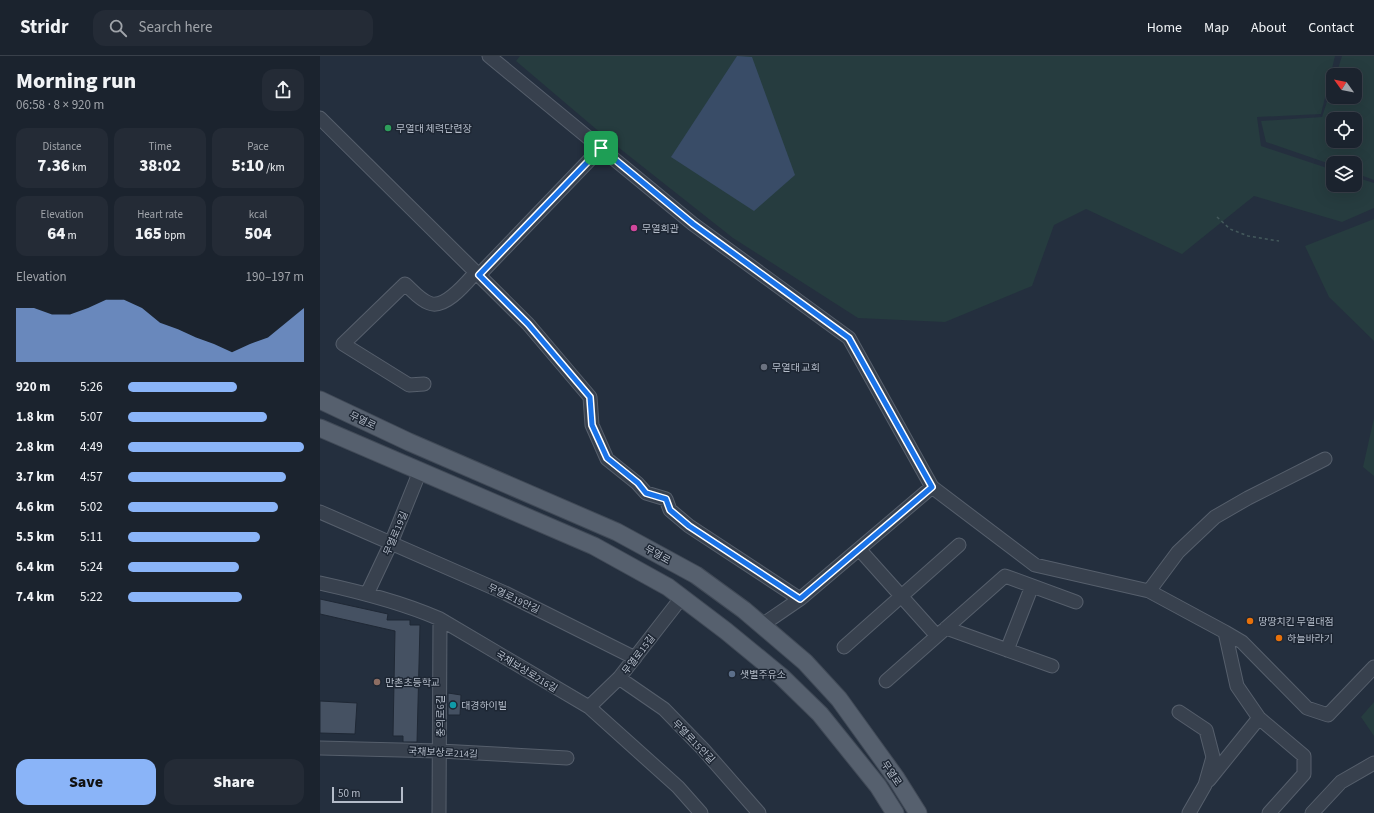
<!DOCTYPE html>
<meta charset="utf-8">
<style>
:root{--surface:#1b232e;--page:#242b36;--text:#f1f3f6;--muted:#a0a4aa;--line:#39404a;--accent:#8ab4f8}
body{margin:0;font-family:"Source Sans 3","Noto Sans KR",sans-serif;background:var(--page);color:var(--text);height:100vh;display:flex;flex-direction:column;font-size:15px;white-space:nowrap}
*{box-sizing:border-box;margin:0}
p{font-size:13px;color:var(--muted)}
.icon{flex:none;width:22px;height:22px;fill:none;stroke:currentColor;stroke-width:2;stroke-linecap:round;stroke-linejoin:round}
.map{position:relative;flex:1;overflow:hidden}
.details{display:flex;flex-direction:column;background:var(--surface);width:320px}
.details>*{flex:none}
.needle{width:26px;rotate:303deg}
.tools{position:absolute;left:1006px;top:12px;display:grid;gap:8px}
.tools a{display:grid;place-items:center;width:36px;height:36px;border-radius:8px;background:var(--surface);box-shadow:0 4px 16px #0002,0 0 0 1px var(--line);font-size:20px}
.scale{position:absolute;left:12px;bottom:10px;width:71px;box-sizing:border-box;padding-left:4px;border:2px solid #b4bcc9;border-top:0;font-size:11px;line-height:14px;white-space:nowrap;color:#b4bcc9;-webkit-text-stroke:3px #1d2633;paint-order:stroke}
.pin{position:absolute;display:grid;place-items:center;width:34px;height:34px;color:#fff;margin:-17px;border-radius:8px;box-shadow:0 2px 6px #0006}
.round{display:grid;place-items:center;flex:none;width:42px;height:42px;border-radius:12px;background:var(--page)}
.head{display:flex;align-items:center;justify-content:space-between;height:68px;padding:0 16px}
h1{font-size:22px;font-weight:800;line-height:30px}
.figures{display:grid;grid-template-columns:repeat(3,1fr);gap:6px;height:68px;padding:4px 16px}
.figures div{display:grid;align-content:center;border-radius:10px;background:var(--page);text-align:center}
.figures b{font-size:17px;font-weight:800}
.figures small{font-size:11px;font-weight:400}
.figures p{font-size:11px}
.chart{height:112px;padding:8px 16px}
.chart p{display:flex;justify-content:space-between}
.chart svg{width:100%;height:72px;margin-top:4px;fill:var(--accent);opacity:.7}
.cta{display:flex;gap:8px;margin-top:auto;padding:8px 16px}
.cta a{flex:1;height:46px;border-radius:12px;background:var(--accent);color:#111;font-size:16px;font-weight:800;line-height:46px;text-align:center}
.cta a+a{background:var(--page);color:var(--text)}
ul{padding:0 16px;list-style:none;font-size:13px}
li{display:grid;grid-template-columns:64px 48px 1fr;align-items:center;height:30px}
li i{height:10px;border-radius:5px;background:var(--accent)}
header{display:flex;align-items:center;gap:24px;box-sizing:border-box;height:56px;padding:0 20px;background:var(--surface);border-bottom:1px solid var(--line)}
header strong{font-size:19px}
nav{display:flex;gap:22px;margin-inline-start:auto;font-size:14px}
.search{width:280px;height:36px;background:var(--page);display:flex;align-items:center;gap:10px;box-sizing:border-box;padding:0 14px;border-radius:12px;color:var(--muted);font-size:15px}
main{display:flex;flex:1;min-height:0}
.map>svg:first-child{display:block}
.green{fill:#263c3f;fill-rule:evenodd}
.water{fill:#394c67}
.building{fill:#455162;stroke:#1f2835}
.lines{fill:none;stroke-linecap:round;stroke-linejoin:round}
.minor-casing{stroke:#565f6c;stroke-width:15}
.major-casing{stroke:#414a57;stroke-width:19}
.path{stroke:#44595c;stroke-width:1.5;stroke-dasharray:3 3;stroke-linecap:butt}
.minor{stroke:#38414e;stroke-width:13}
.major{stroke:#56606e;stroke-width:17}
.route-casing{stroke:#fff;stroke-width:8}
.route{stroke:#1a73e8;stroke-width:5}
.leisure-dot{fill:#2e9e5b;stroke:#1d2633;stroke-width:1.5}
.hotel-dot{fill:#d1479c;stroke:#1d2633;stroke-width:1.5}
.worship-dot{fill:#6b7280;stroke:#1d2633;stroke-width:1.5}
.food-dot{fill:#e8710a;stroke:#1d2633;stroke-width:1.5}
.service-dot{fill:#5c6f8a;stroke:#1d2633;stroke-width:1.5}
.education-dot{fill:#8d6e63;stroke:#1d2633;stroke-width:1.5}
.culture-dot{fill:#0f9aa8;stroke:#1d2633;stroke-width:1.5}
.labels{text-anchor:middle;stroke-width:3;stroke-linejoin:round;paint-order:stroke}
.poi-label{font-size:10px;fill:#b4bcc9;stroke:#1d2633;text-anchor:start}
.street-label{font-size:10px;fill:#b4bcc9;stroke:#1d2633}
</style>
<header>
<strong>Stridr</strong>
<div class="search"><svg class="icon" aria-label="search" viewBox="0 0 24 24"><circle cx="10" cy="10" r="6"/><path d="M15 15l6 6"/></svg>Search here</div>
<nav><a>Home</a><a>Map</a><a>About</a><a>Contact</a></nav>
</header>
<main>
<section class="details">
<div class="head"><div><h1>Morning run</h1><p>06:58 · 8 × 920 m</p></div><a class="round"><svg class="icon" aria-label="share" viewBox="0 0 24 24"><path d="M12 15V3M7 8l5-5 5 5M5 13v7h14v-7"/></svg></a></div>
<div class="figures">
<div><p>Distance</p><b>7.36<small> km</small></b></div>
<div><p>Time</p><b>38:02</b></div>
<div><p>Pace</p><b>5:10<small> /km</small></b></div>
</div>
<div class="figures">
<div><p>Elevation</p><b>64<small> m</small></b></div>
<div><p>Heart rate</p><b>165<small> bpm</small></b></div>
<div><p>kcal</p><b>504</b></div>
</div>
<div class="chart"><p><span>Elevation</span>190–197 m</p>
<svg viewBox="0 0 160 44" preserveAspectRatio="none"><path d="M0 44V11L10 11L20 15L30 15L40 11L50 6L60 6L70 11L80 20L90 24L100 29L110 33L120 38L130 33L140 29L150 20L160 11V44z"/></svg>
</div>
<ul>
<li><b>920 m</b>5:26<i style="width:62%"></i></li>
<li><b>1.8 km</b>5:07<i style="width:79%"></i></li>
<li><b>2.8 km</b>4:49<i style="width:100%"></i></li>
<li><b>3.7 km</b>4:57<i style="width:90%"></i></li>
<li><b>4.6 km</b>5:02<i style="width:85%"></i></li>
<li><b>5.5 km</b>5:11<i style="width:75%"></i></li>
<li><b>6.4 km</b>5:24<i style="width:63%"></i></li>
<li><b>7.4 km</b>5:22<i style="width:65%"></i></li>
</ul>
<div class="cta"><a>Save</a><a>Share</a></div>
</section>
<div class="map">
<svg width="1054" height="757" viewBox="0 0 1054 757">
<rect width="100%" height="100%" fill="#242f3e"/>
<!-- green -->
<path class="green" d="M200,0H1015L1001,58L937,61L941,90L1013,114V129H1035V121L1054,127V152L1022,166L934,140L862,198L766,153L734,169L712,230L625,266L538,262L413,182L289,84L196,5Z
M1022,0H1054V124L1035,117V107H1013V109L946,86L941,65L1002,61L1013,27V41H1035V19H1016ZM1013,63H1035V85H1013Z
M1054,163V285L1009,241L985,190Z
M1054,362V420L1043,411Z
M1054,646V680L1041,661Z"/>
<!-- water -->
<path class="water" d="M417,0L432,1L475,119L434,155L351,101Z"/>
<!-- building -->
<path class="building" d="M0,543L68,558L67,564H90V569H100L97,686H83V680H73L75,575L0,558Z
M128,637L141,639L140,659H128Z
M0,645L37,647L35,678L0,677Z"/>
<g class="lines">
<!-- minor casing -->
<g class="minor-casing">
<path id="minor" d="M169,0L373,168L529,282L612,431L715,509L829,535L905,576L917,630L939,662L984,700V718L949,757
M0,62L208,268L270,341L272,369L287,403L317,427L326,437L346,443L350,454L369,470L480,543L612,431
M159,219L281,92
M104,328L89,329L23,288L85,228C92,234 100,244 109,247C125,254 147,226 156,216
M0,456L185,537L315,602
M539,493L617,580L685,520L756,546
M0,527C41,536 81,546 120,563L269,651L358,731L381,757
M829,535L858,496L895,461L928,442L1005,403
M47,538L71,487L100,415
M442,569L480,543
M626,572L732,610
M905,576L922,586L987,652L1008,659L1054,611
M524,591L639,489
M687,594L712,530
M299,622L344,653L383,693L439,757
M566,625L617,580
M269,651L299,622L362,541
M859,656L886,674L893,701L885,729L869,757
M0,692L120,695L247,702
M889,724L939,662
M119,757L120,563
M992,757L1021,726L1054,707"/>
</g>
<!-- major casing -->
<g class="major-casing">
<path id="major" d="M0,344L89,386L297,476L376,519L424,554L485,606L519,643L576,722L598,757
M0,372L274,490L348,531L406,575L462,621L500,658L558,730L575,757"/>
</g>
<!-- path -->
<path class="path" d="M897,161L910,173L928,180L959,185"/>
<!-- minor -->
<use href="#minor" class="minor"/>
<!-- major -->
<use href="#major" class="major"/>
</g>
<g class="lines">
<!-- route casing -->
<g class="route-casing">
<path id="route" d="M281,92L373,168L529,282L612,431L480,543L369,470L350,454L346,443L326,437L318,427L287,402L272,369L270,341L208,268L159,219Z"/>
</g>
<!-- route -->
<use href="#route" class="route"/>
</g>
<!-- markers -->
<circle class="leisure-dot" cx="68" cy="72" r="4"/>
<circle class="hotel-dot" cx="314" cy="172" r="4"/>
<circle class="worship-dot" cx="444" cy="311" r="4"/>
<g class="food-dot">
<circle cx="930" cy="565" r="4"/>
<circle cx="959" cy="582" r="4"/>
</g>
<circle class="service-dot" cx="412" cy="618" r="4"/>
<circle class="education-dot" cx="57" cy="626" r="4"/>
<circle class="culture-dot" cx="133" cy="649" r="4"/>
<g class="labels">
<!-- poi labels -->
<g class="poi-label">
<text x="76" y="76">무열대 체력단련장</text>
<text x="322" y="176">무열회관</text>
<text x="452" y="315">무열대 교회</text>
<text x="938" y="569">땅땅치킨 무열대점</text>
<text x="967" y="586">하늘바라기</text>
<text x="420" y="622">샛별주유소</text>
<text x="65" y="630">만촌초등학교</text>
<text x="141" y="653">대경하이빌</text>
</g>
<!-- street labels -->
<g class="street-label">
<text transform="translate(43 364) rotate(26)" y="4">무열로</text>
<text transform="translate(75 477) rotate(-67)" y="4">무열로19길</text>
<text transform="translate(338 498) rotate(29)" y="4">무열로</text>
<text transform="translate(194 542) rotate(25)" y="4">무열로19안길</text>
<text transform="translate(318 598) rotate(-52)" y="4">무열로15길</text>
<text transform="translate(207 615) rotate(31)" y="4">국채보상로216길</text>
<text transform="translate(120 660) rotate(-90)" y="4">충의로6길</text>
<text transform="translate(374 685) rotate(46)" y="4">무열로15안길</text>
<text transform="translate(123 696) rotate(3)" y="4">국채보상로214길</text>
<text transform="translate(572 717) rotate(56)" y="4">무열로</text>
</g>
</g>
</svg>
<div class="tools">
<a><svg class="needle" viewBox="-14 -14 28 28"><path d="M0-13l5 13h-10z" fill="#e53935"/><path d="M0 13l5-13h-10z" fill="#a0a4aa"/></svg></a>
<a><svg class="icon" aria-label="locate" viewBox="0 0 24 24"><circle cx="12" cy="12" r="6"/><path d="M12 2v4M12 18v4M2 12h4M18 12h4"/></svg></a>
<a><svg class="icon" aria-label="layers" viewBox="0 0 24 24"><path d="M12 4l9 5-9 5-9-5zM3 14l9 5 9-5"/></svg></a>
</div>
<div class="scale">50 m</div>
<div class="pin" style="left:281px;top:92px;background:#1e9e55"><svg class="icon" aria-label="arrive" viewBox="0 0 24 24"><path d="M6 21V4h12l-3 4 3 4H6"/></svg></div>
</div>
</main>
